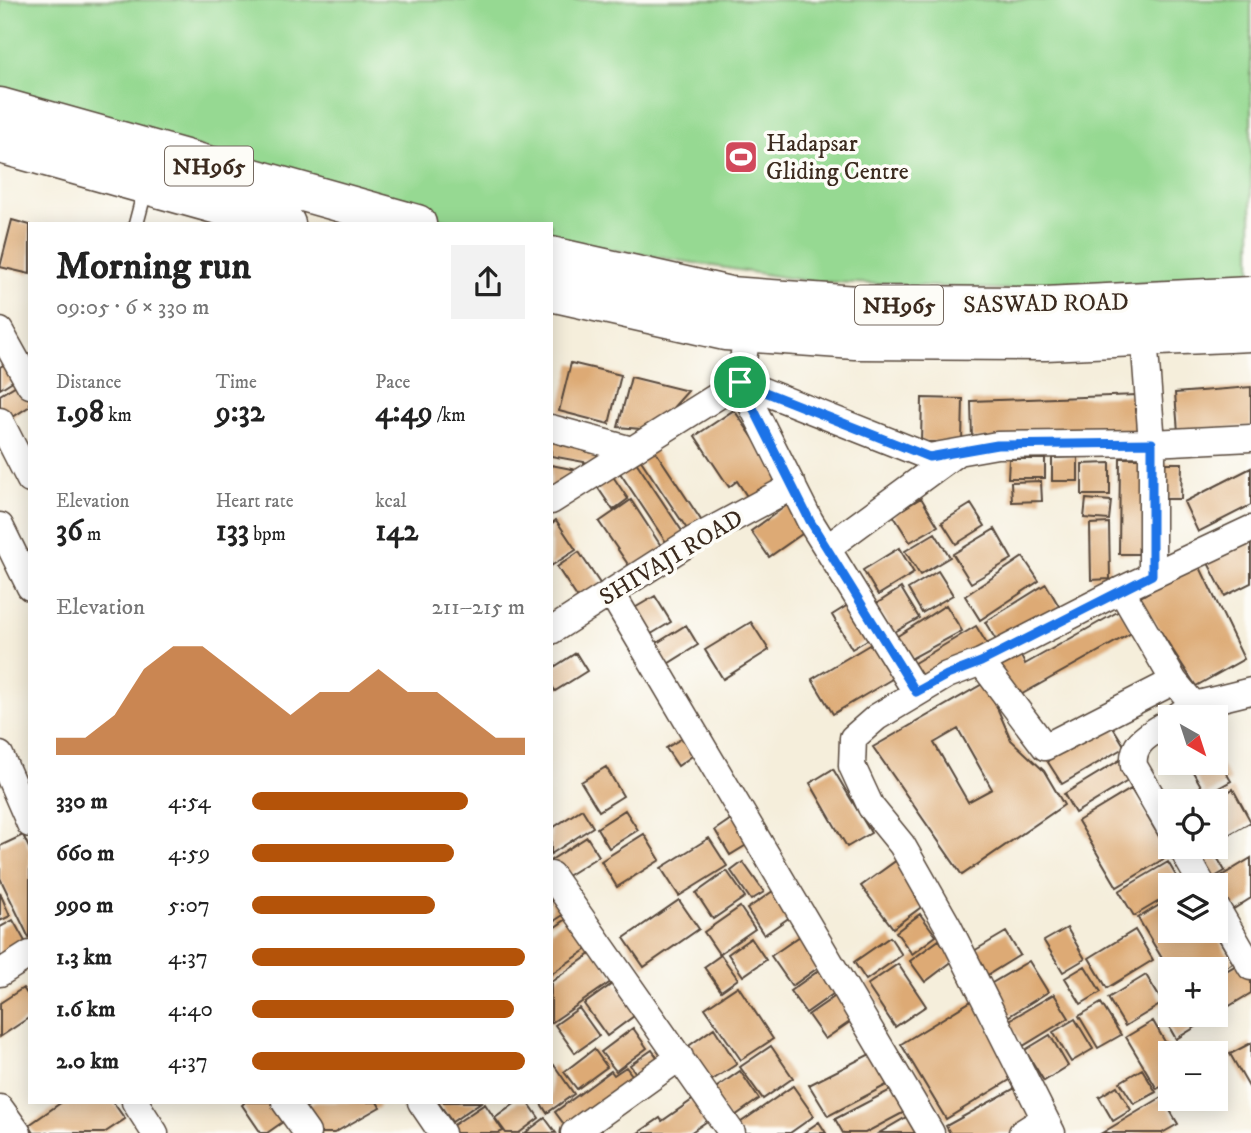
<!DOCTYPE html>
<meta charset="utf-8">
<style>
:root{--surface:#fff;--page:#f2f2f2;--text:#222;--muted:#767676;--accent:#b45309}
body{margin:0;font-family:"IM FELL DW Pica",serif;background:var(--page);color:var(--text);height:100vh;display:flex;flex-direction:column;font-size:26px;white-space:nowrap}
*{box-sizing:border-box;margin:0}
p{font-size:23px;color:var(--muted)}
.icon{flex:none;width:38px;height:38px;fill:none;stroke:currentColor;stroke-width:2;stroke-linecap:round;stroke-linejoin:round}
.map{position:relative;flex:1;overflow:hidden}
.side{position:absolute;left:28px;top:222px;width:525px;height:882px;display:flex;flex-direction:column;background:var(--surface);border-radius:0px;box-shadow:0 4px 18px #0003}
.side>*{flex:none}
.needle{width:46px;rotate:141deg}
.fabs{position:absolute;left:1158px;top:705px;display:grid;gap:14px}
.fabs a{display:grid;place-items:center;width:70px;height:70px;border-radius:0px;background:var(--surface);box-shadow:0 4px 18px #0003;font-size:35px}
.pin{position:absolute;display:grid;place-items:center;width:60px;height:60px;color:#fff;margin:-30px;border:4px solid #fff;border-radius:50%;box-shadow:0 2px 7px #0007}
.round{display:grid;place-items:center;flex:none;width:74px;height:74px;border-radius:0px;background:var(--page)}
.headline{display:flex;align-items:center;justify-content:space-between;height:119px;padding:0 28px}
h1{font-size:38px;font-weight:700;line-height:52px}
.figures{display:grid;grid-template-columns:repeat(3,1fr);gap:10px;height:119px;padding:7px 28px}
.figures div{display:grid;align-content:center}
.figures b{font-size:30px;font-weight:700}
.figures small{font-size:19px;font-weight:400}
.figures p{font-size:19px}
.chart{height:196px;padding:14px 28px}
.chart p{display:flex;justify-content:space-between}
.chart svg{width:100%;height:126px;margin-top:7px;fill:var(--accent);opacity:.7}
ul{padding:0 28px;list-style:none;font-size:23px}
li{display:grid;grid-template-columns:112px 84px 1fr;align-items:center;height:52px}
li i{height:18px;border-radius:9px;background:var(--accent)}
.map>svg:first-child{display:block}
.green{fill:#96d992;stroke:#688258;stroke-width:2}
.building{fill:#ddaa75;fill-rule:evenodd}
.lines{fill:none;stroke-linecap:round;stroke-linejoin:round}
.lane-casing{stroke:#57473a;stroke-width:17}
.street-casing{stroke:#57473a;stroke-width:29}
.highway-casing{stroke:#57473a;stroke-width:41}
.lane{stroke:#fff;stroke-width:14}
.street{stroke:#fff;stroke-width:26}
.highway{stroke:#fff;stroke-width:38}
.route-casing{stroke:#fff;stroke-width:14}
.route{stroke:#1a73e8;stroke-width:9}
.labels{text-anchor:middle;stroke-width:7;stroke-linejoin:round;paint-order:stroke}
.shield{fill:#fdfcf7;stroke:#75695f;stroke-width:2}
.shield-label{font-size:23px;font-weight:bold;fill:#3b2a1e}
.poi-label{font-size:24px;fill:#3b2a1e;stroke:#fdfcf7;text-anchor:start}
.street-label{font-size:24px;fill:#3b2a1e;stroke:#fdfcf7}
</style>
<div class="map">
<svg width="1251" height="1133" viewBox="0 0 1251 1133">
<rect width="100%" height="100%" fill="#fdfcf7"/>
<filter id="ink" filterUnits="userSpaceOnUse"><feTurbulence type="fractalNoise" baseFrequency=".0143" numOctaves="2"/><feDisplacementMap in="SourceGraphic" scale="14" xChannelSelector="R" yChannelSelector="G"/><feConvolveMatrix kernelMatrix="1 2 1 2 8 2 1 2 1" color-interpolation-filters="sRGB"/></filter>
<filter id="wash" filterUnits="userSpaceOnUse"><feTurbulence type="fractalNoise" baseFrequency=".00686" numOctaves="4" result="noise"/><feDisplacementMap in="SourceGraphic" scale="28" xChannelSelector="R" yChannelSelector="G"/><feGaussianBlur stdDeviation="1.57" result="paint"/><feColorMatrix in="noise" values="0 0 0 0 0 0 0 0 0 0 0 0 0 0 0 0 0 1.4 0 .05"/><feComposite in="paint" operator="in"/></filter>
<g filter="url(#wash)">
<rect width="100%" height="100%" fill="#f5eedb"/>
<!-- green -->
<path class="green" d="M0,0H1251V275L1040,291L807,281L551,240V224H460L0,89Z"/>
<g id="blocks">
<!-- building -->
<path class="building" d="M12,220L30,225V274L0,267Z
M12,360L22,375L0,389V367Z
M571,363L621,375L609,424L559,411Z
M631,377L688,391L653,430L618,427Z
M23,381L30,393V406L5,422L0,414V395Z
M1251,387V426L1178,432L1175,393Z
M1137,395L1138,433L972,439L971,401Z
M922,398L963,399L962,442H921Z
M734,410L784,483L752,504L737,481L729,487L695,436Z
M551,431L618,451L600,465L551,456Z
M654,449L705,526L691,535L640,459Z
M1078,457V481H1052V458Z
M1120,458H1148V554H1119Z
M1009,459H1045V478H1008Z
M636,462L686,537L670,548L620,473Z
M1110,463V495H1082V464Z
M1162,463H1182L1181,499H1161Z
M551,465L592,473L551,488Z
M1251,468V505L1198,532L1184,502Z
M612,475L628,499L613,510L596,485Z
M1041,481L1042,501L1012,502L1011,482Z
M921,498L938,526L910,542L893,515Z
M1086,499L1111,501L1109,520L1084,518Z
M631,500L665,552L634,573L599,522Z
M790,503L809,529L769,557L751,531Z
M971,504L985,526L956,544L942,522Z
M556,520L576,550L551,566V524Z
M1109,523L1110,579L1091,580L1090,524Z
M995,529L1012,559L971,583L953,554Z
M935,533L950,557L920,575L905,551Z
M1251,538V583L1225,596L1207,561Z
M899,548L914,573L878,595L863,570Z
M579,552L605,591L583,606L557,567Z
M1023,557L1039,581L980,620L965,596Z
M1198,563L1244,659L1196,686L1139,598Z
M938,571L953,595L922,613L908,589Z
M1046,584L1060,608L999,645L985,622Z
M901,588L919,618L893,633L876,604Z
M655,596L671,622L643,639L626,613Z
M853,602L874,636L852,649L832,615Z
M946,605L962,631L907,661L893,639Z
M1121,610L1133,632L1015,698L995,661L1017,649L1025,664Z
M751,622L769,650L723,679L705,650Z
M686,625L698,645L661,668L649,648Z
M976,626L990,649L920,680L911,665Z
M876,641L897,676L833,714L812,679Z
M576,653L587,671L555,691L551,684V669Z
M986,682L1011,740L1044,771L1064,805L962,875L873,747ZM958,729L992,789L968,802L934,743Z
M1109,721L1125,747L1062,784L1046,759Z
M684,737L695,754L678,766L666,748Z
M1216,755L1231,781L1206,795L1188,763H1216Z
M1125,757L1136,776L1075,813L1064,794Z
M606,767L623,796L599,811L581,782Z
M833,769L871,833L847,847L810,783Z
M1131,789L1170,855L1117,887L1078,821Z
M1233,789L1251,822L1221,839L1216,830V802H1212Z
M582,809L593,827L551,854V829Z
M625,810L638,830L609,848L597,828Z
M737,815L753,841L730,855L715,830Z
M644,834L660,860L617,887L601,861Z
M23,835L30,850V940L0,878V846Z
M587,837L599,856L561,880L551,865V860Z
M709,838L727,866L679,896L661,868Z
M1192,847H1211L1225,871L1211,879Z
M1251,858V898L1227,913L1216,894V886H1211L1210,883Z
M897,860L928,902L893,928L861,886Z
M743,862L764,892L751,900L731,871Z
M1168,862L1182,886H1171V894L1134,916L1119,891Z
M727,871L745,897L713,919L696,893Z
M773,891L790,917L764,935L747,909Z
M0,893L10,916L0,921Z
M551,893L571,910L551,923Z
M1171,898V931H1214L1233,963L1216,973V970H1169L1138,918Z
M679,900L699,929L644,967L624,938Z
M740,907L755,929L719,954L704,932Z
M920,914L936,936L912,954L896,932Z
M571,916L592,946L551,974V930Z
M13,920L27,945L0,960V927Z
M1067,928L1085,959L1063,972L1044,941Z
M1135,930L1153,960L1107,988L1089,958Z
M806,932L826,962L792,986L771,956Z
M1006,932L1020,955L981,979L967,955Z
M890,937L902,955L866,980L854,962Z
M751,938L766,960L743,976L728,954Z
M939,940L954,960L925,982L910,961Z
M595,951L615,979L551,1023V982Z
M721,955L738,979L721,991L704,967Z
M1245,960L1251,971V993L1216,1014V977Z
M1029,961L1048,992L1001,1021L982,989Z
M898,964L926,1006L895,1027L867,985Z
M1085,966L1101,992L1081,1004L1065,978Z
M824,967L840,989L806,1013L790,991Z
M1146,975L1163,1003L1125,1026L1108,998Z
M615,982L638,1013L607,1036L584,1004Z
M738,986L773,1039L741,1060L705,1008Z
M23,988L30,998V1017L0,1037V1003Z
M840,993L857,1017L825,1039L808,1015Z
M1054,994L1069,1018L1023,1046L1008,1021Z
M973,1000L1018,1075L946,1119L901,1044Z
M1101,1003L1121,1035L1098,1048L1079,1016Z
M1171,1005V1015H1215L1176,1039L1160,1011Z
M579,1008L599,1036L575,1053L555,1025Z
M1075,1019L1093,1049L1071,1062L1053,1032Z
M1153,1021L1172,1054L1171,1081L1157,1089L1126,1037Z
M633,1028L647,1048L616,1071L601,1052Z
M714,1028L737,1064L706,1084L683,1050Z
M1050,1035L1068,1066L1044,1081L1025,1050Z
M1251,1043V1086L1249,1087L1230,1054Z
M771,1046L793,1078L763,1099L740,1067Z
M594,1049L607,1067L577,1089L564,1072Z
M652,1050L664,1067L642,1082L630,1065Z
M878,1050L896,1080L828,1116L809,1085Z
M554,1065L574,1094L547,1113L540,1102H551V1067Z
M626,1067L637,1082L569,1131L555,1112L611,1071L614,1075Z
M1142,1069L1156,1092L1134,1104L1120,1082Z
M740,1071L759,1099L729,1120L710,1092Z
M900,1085L912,1108L865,1133H843L835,1119Z
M793,1086L814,1116L790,1133H738L734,1127Z
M1117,1086L1131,1110L1113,1121L1099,1097Z
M1015,1088L1033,1120L1010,1133H950L946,1126Z
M698,1096L713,1117L690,1133H638L660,1118L662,1121Z
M1162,1097L1178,1124L1162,1133H1102Z
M62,1102H113L125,1119L104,1133H34L29,1125Z
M245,1102H275L287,1119L267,1133H261L242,1105Z
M315,1102H377L380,1107L334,1133H317L303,1110Z
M438,1102H481L452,1122Z
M517,1102H528L539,1118L519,1133H506L495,1118Z
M485,1104L503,1131L499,1133H456L452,1126Z
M915,1112L926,1133H879Z
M545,1118L556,1133H525Z
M819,1122L826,1133H803Z"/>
</g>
</g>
<g filter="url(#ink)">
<use href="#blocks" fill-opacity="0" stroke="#57473a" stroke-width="2"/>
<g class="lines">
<!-- lane casing -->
<g class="lane-casing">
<path id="lane" d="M136,224L146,186"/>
</g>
<!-- street casing -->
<g class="street-casing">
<path id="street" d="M749,318L740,382L810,521L916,692
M0,331L30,385
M1144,337L1152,443V575
M0,421L30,480
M551,428L632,450
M551,501L740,382L929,457L997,445L1152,443L1251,438
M0,526L30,587
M827,548L955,454
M1121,590L1174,681L1194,705
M611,592L931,1133
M551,631L693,540L793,486
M981,662L1045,747L1174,681
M1180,714L1194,705L1251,691
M1171,721C1152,734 1131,740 1134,766L1171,830
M0,755L30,824
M1181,847L1203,886
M551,875L732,1133
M1216,907L1251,967
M0,973L30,954
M135,1102L155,1133
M285,1102L307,1133
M421,1102L442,1133
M0,1108L18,1133
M574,1133L680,1057
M1022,1133L1044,1119
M1052,1133L949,928L902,845L871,807L852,766L853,738L877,717L947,675L981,662L1121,590L1251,529"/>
</g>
<!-- highway casing -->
<g class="highway-casing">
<path id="highway" d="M0,107L417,224
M0,144L286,224
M551,256L730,296L857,305L1045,306L1251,296
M551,292L725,331L855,340L1045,341L1251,332"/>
</g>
<!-- lane -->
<use href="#lane" class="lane"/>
<!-- street -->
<use href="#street" class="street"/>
<!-- highway -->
<use href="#highway" class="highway"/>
</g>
</g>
<g class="lines" filter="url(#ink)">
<!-- route casing -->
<g class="route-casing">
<path id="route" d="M740,382L929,457L997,445L1152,443V575L981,662L947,675L916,692L810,521Z"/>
</g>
<!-- route -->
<use href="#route" class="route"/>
</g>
<!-- icons -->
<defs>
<g id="stadium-square" transform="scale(1.75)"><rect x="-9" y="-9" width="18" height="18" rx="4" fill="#d1495b" stroke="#fdfcf7"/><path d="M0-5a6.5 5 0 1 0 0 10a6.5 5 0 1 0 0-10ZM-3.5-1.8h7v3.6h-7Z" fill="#fff"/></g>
</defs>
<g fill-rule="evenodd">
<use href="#stadium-square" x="741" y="157"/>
</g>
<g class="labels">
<!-- shield labels -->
<g class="shield">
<rect x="165" y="146.5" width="88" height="39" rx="5"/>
<rect x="855" y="285.5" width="88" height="39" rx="5"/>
</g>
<g class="shield-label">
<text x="209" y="174">NH965</text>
<text x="899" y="313">NH965</text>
</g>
<!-- poi labels -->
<g class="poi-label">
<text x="766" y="151">Hadapsar<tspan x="766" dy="28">Gliding Centre</tspan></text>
</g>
<!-- street labels -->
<g class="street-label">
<text transform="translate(1046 303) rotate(-1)" y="8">SASWAD ROAD</text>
<text transform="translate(671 557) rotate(-31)" y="8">SHIVAJI ROAD</text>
</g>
</g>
</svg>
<div class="fabs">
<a><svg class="needle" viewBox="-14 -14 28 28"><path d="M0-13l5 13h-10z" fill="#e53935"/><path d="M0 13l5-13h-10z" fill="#767676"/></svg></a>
<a><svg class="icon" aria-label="locate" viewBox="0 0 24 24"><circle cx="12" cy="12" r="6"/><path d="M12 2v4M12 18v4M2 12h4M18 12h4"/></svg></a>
<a><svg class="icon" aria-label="layers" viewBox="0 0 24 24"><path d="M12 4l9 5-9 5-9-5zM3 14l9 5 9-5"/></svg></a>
<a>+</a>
<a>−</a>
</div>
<div class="pin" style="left:740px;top:382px;background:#1e9e55"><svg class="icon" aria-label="arrive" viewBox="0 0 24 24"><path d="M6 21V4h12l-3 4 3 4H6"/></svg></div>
<section class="side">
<div class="headline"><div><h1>Morning run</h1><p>09:05 · 6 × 330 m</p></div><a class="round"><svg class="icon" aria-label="share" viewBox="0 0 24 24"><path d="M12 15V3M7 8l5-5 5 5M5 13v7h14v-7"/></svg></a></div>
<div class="figures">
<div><p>Distance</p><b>1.98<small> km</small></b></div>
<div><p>Time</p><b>9:32</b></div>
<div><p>Pace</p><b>4:49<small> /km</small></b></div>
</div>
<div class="figures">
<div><p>Elevation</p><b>36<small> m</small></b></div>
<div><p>Heart rate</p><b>133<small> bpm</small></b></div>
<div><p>kcal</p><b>142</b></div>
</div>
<div class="chart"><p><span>Elevation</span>211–215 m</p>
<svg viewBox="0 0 160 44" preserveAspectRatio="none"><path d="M0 44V38L10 38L20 30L30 14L40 6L50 6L60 14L70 22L80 30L90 22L100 22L110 14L120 22L130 22L140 30L150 38L160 38V44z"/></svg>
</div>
<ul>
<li><b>330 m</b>4:54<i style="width:79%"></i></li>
<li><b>660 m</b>4:59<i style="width:74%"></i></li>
<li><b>990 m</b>5:07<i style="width:67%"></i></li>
<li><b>1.3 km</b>4:37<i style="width:100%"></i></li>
<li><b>1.6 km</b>4:40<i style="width:96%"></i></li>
<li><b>2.0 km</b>4:37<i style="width:100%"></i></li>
</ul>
</section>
</div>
